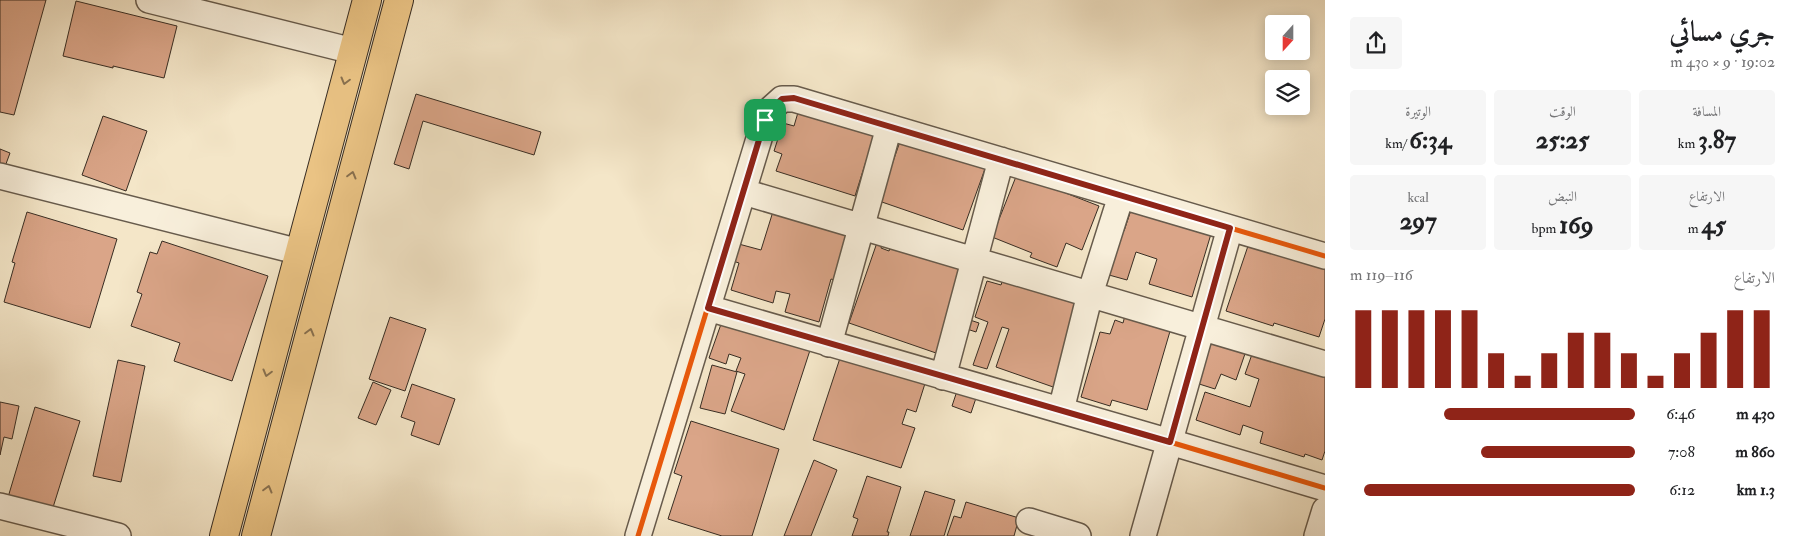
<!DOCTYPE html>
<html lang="ar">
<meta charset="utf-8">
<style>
:root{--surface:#fff;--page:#f6f6f6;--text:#202124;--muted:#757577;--accent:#8f2418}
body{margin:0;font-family:"IM FELL Double Pica",Amiri,serif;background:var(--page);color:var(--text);direction:rtl;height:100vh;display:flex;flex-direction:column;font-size:19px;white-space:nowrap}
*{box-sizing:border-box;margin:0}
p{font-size:16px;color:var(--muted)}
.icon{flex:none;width:28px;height:28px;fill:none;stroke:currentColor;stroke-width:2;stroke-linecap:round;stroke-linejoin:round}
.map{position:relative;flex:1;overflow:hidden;direction:ltr}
.details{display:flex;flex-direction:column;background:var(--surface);width:475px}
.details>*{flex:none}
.needle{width:32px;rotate:201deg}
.tools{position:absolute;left:1265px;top:15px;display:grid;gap:10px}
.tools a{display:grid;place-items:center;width:45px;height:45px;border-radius:5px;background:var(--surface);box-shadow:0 2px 12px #0003;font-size:25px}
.pin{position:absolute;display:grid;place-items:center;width:42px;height:42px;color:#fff;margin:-21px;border-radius:10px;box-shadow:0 2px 8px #0006}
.round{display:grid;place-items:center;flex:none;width:52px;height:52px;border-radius:5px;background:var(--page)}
.head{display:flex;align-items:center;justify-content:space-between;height:85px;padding:0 25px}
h1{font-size:28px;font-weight:800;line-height:38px}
.stats{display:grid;grid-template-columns:repeat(3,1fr);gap:8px;height:85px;padding:5px 25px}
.stats div{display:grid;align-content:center;border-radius:5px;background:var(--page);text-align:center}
.stats b{font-size:25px;font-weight:800}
.stats small{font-size:14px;font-weight:400}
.stats p{font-size:14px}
.chart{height:140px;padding:10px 25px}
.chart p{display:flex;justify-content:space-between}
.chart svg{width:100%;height:90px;margin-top:5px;stroke:var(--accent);stroke-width:6}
ul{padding:0 25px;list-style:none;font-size:16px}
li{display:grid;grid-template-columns:80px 60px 1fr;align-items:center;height:38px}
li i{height:12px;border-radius:6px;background:var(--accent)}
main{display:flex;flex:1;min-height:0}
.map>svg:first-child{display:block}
.building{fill:#daa588;stroke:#382d23}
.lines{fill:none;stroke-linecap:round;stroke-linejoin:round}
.minor-casing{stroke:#675b4c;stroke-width:28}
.major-casing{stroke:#382d23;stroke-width:30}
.minor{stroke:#f8efdb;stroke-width:25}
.major{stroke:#eac384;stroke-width:28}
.cycleway-casing{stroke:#f8efdb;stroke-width:8}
.cycleway{stroke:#e8590c;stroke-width:5}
.oneway{stroke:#88704f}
.route-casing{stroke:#fff;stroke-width:10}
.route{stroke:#8f2418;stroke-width:6}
</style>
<main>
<section class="details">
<div class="head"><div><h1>جري مسائي</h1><p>19:02 · 9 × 430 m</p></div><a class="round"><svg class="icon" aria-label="share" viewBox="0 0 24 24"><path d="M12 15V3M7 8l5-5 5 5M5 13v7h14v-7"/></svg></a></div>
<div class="stats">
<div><p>المسافة</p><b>3.87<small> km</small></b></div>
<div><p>الوقت</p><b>25:25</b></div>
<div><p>الوتيرة</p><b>6:34<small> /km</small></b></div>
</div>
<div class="stats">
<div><p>الارتفاع</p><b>45<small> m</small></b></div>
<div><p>النبض</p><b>169<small> bpm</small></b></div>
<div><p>kcal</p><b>297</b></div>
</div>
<div class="chart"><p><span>الارتفاع</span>116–119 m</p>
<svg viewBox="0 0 160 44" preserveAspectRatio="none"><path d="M5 44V6M15 44V6M25 44V6M35 44V6M45 44V6M55 44V27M65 44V38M75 44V27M85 44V17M95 44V17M105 44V27M115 44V38M125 44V27M135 44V17M145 44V6M155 44V6"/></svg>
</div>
<ul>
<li><b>430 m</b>6:46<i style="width:67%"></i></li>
<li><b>860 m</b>7:08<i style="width:54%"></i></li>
<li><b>1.3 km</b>6:12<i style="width:95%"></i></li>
</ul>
</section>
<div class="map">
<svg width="1325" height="536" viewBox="0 0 1325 536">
<rect width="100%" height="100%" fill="#f4e6c8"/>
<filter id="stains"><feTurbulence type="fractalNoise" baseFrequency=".004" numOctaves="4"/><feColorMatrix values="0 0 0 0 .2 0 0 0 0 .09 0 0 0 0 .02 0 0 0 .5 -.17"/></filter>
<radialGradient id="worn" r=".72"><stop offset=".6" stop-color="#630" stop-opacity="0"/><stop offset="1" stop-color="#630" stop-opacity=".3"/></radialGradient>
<!-- building -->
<path class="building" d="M0,0H46L14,115L0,112Z
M76,1L177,26L164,78L113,66V68L63,56Z
M416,94L541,132L534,155L423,121L409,169L394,164Z
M799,109L875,133L855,196L776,171L782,154L774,151L783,123L794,126Z
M103,116L147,131L126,191L82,175Z
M902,136L986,166L963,230L879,201Z
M0,149L10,153L3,172L0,171Z
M1017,174L1099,206L1082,250L1066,243L1057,267L1030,257L1032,253L992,237Z
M775,205L850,227L834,280L831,279L819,322L785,312L790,294L776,291L773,303L731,290L739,263L730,260L735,243L761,250Z
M1131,210L1211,234L1192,297L1149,284L1157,259L1136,252L1127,280L1109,275L1122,230L1124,231Z
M27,212L117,239L90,328L4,302L15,263L12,262Z
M880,234L885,236L881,248L889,251L895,235L968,260L936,353L849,323Z
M1250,240L1325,265V319L1319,337L1274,323L1273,326L1226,311Z
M162,241L268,276L232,381L174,361L180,343L131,326L142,294L137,292L150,252L157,254Z
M1006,270L1087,298L1056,388L996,367L1009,329L1002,327L987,369L973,365L988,322L975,317L987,281L1001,285Z
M1127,308L1173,321L1147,410L1112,400L1110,406L1081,397L1100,332L1110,334L1115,320L1123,323Z
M726,310L813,341L784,430L731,411L745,374L736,371L741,358L729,354L726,364L709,358Z
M390,317L426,329L405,391L369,379Z
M967,319L979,323L976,332L964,328Z
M1214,333L1248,345L1236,380L1221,374L1215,389L1196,383Z
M1256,343L1325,366V451L1322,460L1305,454L1304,457L1260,443L1263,432L1243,425L1240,435L1196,420L1205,392L1250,407L1259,379L1245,374Z
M844,346L928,374L916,412L907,409L902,424L915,428L901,468L813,440Z
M118,360L145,366L121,482L93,476Z
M712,365L737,372L725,414L700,408Z
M373,382L391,390L376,425L358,418Z
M412,384L455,399L439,445L411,435L415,422L401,417Z
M958,388L977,395L971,413L952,406Z
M0,402L19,406L12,439L4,437L0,455Z
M35,407L80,421L50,517L6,504Z
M691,421L779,449L752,536H722L668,519L682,476L674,473Z
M814,460L837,470L811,536H784Z
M867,476L901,487L887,532H889L888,536H852L858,519L853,517Z
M925,491L955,500L944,536H910Z
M966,502L1019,518L1014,536H947L954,516L961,518Z"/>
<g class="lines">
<!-- minor casing -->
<g class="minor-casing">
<path id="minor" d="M149,0L353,51
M0,176L300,252
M744,192L1325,364
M708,308L1170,442L1325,488
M829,344L889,127
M943,377L1001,160
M1061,410L1090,294L1121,196
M0,506L118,536
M1029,521L1078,536
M638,536L765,119L772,108L782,99H794L1325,256
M1143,536L1230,228
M1317,536L1325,510"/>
</g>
<!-- major casing -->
<g class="major-casing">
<path id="major" d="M224,536L367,0
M256,536L399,0"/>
</g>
<!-- minor -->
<use href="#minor" class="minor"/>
<!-- major -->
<use href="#major" class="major"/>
<!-- cycleway casing -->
<g class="cycleway-casing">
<path id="cycleway" d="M708,308L1170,442L1325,488
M638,536L765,119L772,108L782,99H794L1325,256"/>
</g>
<!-- cycleway -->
<use href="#cycleway" class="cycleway"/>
</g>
<!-- one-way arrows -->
<defs><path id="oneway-chevron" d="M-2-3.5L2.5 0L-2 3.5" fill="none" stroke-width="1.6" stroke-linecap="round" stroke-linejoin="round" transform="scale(1.25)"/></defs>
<g class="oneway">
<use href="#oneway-chevron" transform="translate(345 81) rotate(105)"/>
<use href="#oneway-chevron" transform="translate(352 175) rotate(-75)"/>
<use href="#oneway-chevron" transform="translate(310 332) rotate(-75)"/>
<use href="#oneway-chevron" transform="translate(267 373) rotate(105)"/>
<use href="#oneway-chevron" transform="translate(268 489) rotate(-75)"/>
</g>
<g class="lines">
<!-- route casing -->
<g class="route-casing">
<path id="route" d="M794,98L1230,228L1170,442L708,308L765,120L772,108L782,99Z"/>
</g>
<!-- route -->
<use href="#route" class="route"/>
</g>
<rect width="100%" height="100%" filter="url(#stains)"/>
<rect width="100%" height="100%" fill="url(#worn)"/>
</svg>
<div class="tools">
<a><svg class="needle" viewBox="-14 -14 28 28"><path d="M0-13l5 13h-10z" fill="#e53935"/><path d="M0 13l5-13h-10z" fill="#757577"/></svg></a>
<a><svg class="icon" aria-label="layers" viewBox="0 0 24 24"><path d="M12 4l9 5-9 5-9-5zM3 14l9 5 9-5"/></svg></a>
</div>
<div class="pin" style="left:765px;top:120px;background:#1e9e55"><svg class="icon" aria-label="arrive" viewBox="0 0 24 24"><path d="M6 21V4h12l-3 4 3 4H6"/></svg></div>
</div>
</main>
